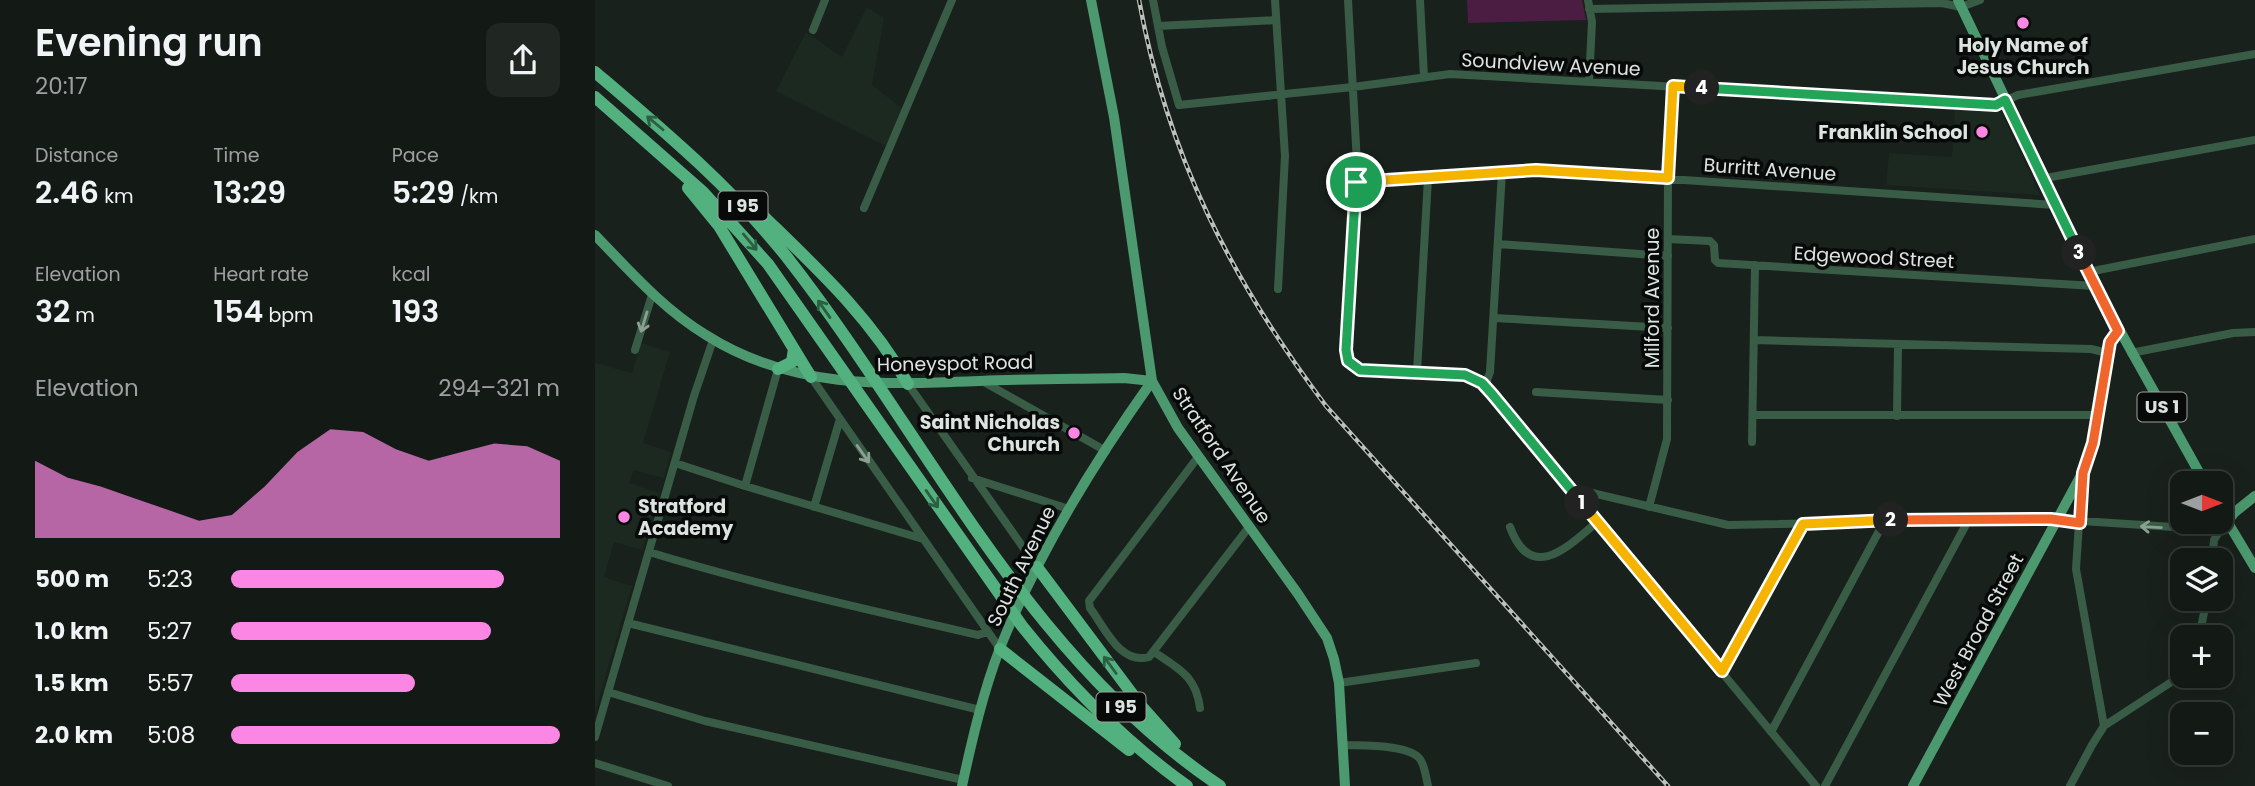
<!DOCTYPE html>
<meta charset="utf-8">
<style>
:root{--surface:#131915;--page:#202622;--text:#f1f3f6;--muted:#9da0a0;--line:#323834;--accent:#fc86e3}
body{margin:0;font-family:Poppins,sans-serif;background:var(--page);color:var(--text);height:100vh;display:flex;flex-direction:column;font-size:26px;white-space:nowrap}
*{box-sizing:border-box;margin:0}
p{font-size:23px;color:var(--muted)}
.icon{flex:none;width:38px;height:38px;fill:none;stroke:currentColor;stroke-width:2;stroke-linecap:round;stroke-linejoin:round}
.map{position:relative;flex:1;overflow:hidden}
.panel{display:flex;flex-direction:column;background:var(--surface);width:595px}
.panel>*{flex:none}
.needle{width:46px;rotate:90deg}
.fabs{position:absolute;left:1575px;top:471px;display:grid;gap:14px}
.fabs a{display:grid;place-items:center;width:63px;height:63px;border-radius:14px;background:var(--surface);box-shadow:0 7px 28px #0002,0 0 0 2px var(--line);font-size:35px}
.pin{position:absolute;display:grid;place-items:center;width:60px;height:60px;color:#fff;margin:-30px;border:4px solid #fff;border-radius:50%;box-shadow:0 2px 7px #0007}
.km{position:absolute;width:35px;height:35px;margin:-18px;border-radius:50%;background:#222;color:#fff;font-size:19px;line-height:35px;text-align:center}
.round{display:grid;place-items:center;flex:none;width:74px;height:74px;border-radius:14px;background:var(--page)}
.head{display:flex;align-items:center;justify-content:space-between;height:119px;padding:0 35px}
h1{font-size:38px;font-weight:600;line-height:52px}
.stats{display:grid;grid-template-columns:repeat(3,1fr);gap:10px;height:119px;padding:7px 35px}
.stats div{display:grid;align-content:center}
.stats b{font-size:30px;font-weight:600}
.stats small{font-size:19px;font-weight:400}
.stats p{font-size:19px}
.chart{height:196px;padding:14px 35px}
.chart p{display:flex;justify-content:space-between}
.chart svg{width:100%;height:126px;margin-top:7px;fill:var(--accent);opacity:.7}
ul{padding:0 35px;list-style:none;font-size:23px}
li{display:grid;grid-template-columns:112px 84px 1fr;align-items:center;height:52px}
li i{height:18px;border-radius:9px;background:var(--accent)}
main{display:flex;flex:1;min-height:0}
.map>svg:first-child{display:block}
.built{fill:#1b2920}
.green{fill:#4c1d43}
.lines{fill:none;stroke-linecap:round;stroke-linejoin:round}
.minor{stroke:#395c47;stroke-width:8}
.major{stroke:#4c996f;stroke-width:10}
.highway{stroke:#52b17e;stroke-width:12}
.rail-casing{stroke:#bbc2bd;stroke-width:4.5}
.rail{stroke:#070a08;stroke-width:2;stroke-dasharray:5;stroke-linecap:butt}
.oneway{stroke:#2c5e43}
.oneway2{stroke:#8ba093}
.split-1-casing{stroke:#fff;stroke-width:14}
.split-2-casing{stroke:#fff;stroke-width:14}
.split-3-casing{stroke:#fff;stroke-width:14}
.split-4-casing{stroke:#fff;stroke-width:14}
.split-5-casing{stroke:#fff;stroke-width:14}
.split-1{stroke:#22a559;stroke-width:9}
.split-2{stroke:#f5b400;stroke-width:9}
.split-3{stroke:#f0652b;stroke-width:9}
.split-4{stroke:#22a559;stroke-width:9}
.split-5{stroke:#f5b400;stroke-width:9}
.poi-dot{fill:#fc86e3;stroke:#070a08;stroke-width:2.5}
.labels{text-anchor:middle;stroke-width:7;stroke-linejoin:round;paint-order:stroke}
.shield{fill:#070a08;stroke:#9da29e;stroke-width:2}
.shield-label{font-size:18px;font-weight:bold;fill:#dde3df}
.poi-label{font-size:19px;font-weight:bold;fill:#dde3df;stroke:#070a08;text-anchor:end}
.street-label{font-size:19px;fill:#dde3df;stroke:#070a08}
</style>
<main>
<section class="panel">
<div class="head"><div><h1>Evening run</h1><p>20:17</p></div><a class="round"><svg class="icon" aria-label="share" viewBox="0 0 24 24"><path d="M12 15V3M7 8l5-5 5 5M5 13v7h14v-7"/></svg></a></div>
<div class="stats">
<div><p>Distance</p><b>2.46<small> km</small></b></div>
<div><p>Time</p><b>13:29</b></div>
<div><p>Pace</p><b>5:29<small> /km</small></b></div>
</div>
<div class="stats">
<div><p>Elevation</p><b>32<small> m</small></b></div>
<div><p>Heart rate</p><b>154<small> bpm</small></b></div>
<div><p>kcal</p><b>193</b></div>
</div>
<div class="chart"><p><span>Elevation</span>294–321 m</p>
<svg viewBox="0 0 160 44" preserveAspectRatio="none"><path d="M0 44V17L10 23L20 26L30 30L40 34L50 38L60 36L70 26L80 14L90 6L100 7L110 13L120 17L130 14L140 11L150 12L160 17V44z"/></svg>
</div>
<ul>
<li><b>500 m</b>5:23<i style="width:83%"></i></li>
<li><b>1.0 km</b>5:27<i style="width:79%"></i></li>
<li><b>1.5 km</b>5:57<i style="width:56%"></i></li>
<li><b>2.0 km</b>5:08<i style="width:100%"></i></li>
</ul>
</section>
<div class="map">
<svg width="1660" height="786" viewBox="0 0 1660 786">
<rect width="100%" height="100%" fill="#19211c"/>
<!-- built -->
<path class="built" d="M272,7L289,18L277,85L308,109L291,146L181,91L211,32L247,57Z
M1360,109L1406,112L1445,195L1291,185L1294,153L1357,157Z
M46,343L75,352L48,443L76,452L69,478L39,470L34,483L64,493L47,550L19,542L9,577L37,586L0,712V363L37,373Z"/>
<!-- green -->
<path class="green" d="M872,0H987L991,20L873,23Z"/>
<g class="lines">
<!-- minor -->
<path class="minor" d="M558,0L567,47L584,105L758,87L855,74L1401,105L1423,95L1660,54
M680,0L690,156L683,289
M753,0L762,163L751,350C752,361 758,368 769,370L866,375L878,378L890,386L1221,786
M825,0L829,77
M993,0L997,22L994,82
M994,9L1347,3L1366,7L1385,0
M563,26L681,20
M218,30L230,0
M1449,180L1456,177L1660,140
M761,182L941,170L1460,205
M269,208L357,0
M1073,239L1115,241L1119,245L1120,260L1123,263L1500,286
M903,244L1073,256
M1493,272L1660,239
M899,318L1073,328
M1159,340L1496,349L1513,353
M40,350L57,295
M1536,353L1638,333L1660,332
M822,372L833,178
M216,377L405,649
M389,382L511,451
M313,384L442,567
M890,386L895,372L907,172
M941,392L1073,400
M1158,415H1503
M1302,416L1303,345
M1157,442L1160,265
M603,457L494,601L495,608C510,628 525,665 554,657L654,527
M80,463L150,486L328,539
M1487,477L1481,569L1509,726
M377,478L474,509
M150,486L183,369
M976,488L1133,525L1456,519L1624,530
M219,507L245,419
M1054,507L1072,439L1073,178L1078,87
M915,527C936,584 973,547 1002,522
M54,552C162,585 273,610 383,635L392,632
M1617,560L1619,540L1627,527
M33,623L385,710
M1604,637L1612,598
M559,652C584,669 601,676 605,708
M1127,671L1208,524
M744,683L881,663
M13,692L110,721L368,780
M1176,732L1290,520
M0,737L99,396L118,340
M749,745C767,746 814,744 825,759C830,766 831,778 833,786
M0,763L73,786
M1230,786L1374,519
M1475,786L1497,745L1509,726L1587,675"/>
<!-- major -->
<path class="major" d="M496,0L519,117L557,381L583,428L703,594L732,638L739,659L744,683L750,786
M1363,0L1500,286L1610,483
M0,235C35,271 68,309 111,335C196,389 288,385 385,381C433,379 481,379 529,378L557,381C498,464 443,553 405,648C388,692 377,740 367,786
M1626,511L1660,568
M1632,522L1640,512L1660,496
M1318,786L1490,468L1498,443L1515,343L1523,331"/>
<!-- highway -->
<path class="highway" d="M0,72C68,130 135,186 191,256C332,436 429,655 625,786
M0,97L108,192L173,264L427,626C475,686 529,741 592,786
M93,188L124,226L216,377
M158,206C216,263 273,313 313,384
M183,369L197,362L199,349
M442,567L547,707L580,744
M405,649L534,750"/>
<!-- rail casing -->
<g class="rail-casing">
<path id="rail" d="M544,0C572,155 637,281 731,406L1073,786"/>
</g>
<!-- rail -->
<use href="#rail" class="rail"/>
</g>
<!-- one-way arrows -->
<defs><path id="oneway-shaft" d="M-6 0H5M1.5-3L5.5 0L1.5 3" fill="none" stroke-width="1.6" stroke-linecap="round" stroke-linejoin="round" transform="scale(1.75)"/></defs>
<g class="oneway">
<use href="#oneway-shaft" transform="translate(60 123) rotate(-140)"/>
<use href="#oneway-shaft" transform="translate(155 242) rotate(50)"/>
<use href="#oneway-shaft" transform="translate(229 309) rotate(-125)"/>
<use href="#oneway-shaft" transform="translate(337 499) rotate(55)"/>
<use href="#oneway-shaft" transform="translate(515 665) rotate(-126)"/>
</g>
<g class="oneway2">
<use href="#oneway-shaft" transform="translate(49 322) rotate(107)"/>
<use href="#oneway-shaft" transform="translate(268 454) rotate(55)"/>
<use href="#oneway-shaft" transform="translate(1556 527) rotate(-177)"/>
</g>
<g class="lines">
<!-- split-1 casing -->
<g class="split-1-casing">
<path id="split-1" d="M761,182L751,350L753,361L765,370L870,375L887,383L897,394L987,503"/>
</g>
<!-- split-2 casing -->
<g class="split-2-casing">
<path id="split-2" d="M987,503L1127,671L1208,524L1296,520"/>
</g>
<!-- split-3 casing -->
<g class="split-3-casing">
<path id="split-3" d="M1296,520L1456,519L1485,523L1488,473L1498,443L1515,342L1523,331L1484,253"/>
</g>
<!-- split-4 casing -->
<g class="split-4-casing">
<path id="split-4" d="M1107,88L1401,105L1410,100L1484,253"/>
</g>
<!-- split-5 casing -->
<g class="split-5-casing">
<path id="split-5" d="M761,182L941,170L1073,178L1078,86L1107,88"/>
</g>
<!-- split-1 -->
<use href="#split-1" class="split-1"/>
<!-- split-2 -->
<use href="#split-2" class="split-2"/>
<!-- split-3 -->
<use href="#split-3" class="split-3"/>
<!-- split-4 -->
<use href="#split-4" class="split-4"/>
<!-- split-5 -->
<use href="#split-5" class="split-5"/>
</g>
<!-- markers -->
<g class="poi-dot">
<circle cx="1428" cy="23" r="7"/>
<circle cx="1387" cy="132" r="7"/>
<circle cx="479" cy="433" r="7"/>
<circle cx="29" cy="517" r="7"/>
</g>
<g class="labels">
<!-- shield labels -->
<g class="shield">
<rect x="123.5" y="191.5" width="49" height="29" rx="5"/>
<rect x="1542.5" y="392.5" width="49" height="29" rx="5"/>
<rect x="501.5" y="692.5" width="49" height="29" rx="5"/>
</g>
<g class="shield-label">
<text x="148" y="212">I 95</text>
<text x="1567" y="413">US 1</text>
<text x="526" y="713">I 95</text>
</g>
<!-- poi labels -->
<g class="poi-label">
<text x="1428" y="52" text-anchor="middle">Holy Name of<tspan x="1428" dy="22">Jesus Church</tspan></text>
<text x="1373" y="139">Franklin School</text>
<text x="465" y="429">Saint Nicholas<tspan x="465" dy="22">Church</tspan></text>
<text x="43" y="513" text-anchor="start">Stratford<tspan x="43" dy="22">Academy</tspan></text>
</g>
<!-- street labels -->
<g class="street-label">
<text transform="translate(956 64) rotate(3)" y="7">Soundview Avenue</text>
<text transform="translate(1175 169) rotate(4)" y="7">Burritt Avenue</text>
<text transform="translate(1279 257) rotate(3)" y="7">Edgewood Street</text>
<text transform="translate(1057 298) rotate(-90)" y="7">Milford Avenue</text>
<text transform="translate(360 363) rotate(-1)" y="7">Honeyspot Road</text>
<text transform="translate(627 455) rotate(56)" y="7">Stratford Avenue</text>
<text transform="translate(426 566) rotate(-64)" y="7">South Avenue</text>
<text transform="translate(1383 630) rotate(-62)" y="7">West Broad Street</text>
</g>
</g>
</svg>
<div class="fabs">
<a><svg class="needle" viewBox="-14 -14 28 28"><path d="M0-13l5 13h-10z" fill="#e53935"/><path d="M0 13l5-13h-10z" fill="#9da0a0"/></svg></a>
<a><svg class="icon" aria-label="layers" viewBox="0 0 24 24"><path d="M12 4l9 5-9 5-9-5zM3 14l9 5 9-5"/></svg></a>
<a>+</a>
<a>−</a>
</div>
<div class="pin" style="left:761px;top:182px;background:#1e9e55"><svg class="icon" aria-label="arrive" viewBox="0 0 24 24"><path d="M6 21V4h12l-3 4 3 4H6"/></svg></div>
<b class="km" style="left:987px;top:503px">1</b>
<b class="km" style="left:1296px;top:520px">2</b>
<b class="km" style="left:1484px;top:253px">3</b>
<b class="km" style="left:1107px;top:88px">4</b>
</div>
</main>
